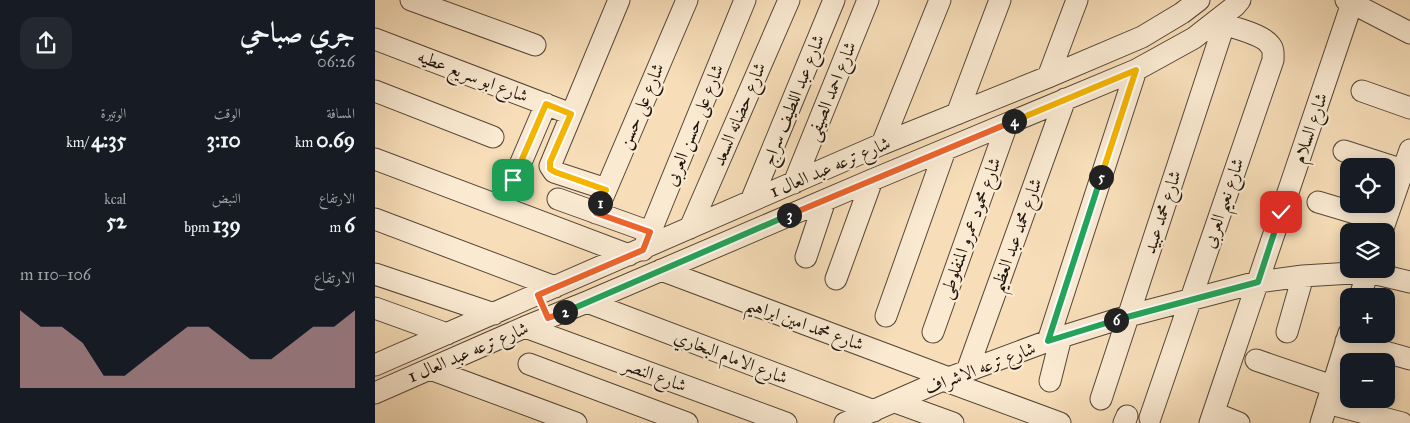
<!DOCTYPE html>
<html lang="ar">
<meta charset="utf-8">
<style>
:root{--surface:#171b24;--page:#242831;--text:#f1f3f6;--muted:#9ea1a6;--accent:#c59692}
body{margin:0;font-family:"IM FELL Great Primer",Amiri,serif;background:var(--page);color:var(--text);direction:rtl;height:100vh;display:flex;flex-direction:column;font-size:19px;white-space:nowrap}
*{box-sizing:border-box;margin:0}
p{font-size:16px;color:var(--muted)}
.icon{flex:none;width:28px;height:28px;fill:none;stroke:currentColor;stroke-width:2;stroke-linecap:round;stroke-linejoin:round}
.map{position:relative;flex:1;overflow:hidden;direction:ltr}
.sheet{display:flex;flex-direction:column;background:var(--surface);width:375px}
.sheet>*{flex:none}
.controls{position:absolute;left:965px;top:158px;display:grid;gap:10px}
.controls a{display:grid;place-items:center;width:55px;height:55px;border-radius:10px;background:var(--surface);box-shadow:0 2px 12px #0003;font-size:25px}
.pin{position:absolute;display:grid;place-items:center;width:42px;height:42px;color:#fff;margin:-21px;border-radius:10px;box-shadow:0 2px 8px #0006}
.km{position:absolute;width:25px;height:25px;margin:-12px;border-radius:50%;background:#222;color:#fff;font-size:14px;line-height:25px;text-align:center}
.round{display:grid;place-items:center;flex:none;width:52px;height:52px;border-radius:15px;background:var(--page)}
.overview{display:flex;align-items:center;justify-content:space-between;height:85px;padding:0 20px}
h1{font-size:28px;font-weight:800;line-height:38px}
.stats{display:grid;grid-template-columns:repeat(3,1fr);gap:8px;height:85px;padding:5px 20px}
.stats div{display:grid;align-content:center}
.stats b{font-size:21px;font-weight:800}
.stats small{font-size:14px;font-weight:400}
.stats p{font-size:14px}
.chart{height:140px;padding:10px 20px}
.chart p{display:flex;justify-content:space-between}
.chart svg{width:100%;height:90px;margin-top:5px;fill:var(--accent);opacity:.7}
main{display:flex;flex:1;min-height:0}
.map>svg:first-child{display:block}
.lines{fill:none;stroke-linecap:round;stroke-linejoin:round}
.minor-casing{stroke:#554637;stroke-width:23}
.minor{stroke:#faead2;stroke-width:21}
.split-1-casing{stroke:#fff;stroke-width:10}
.split-2-casing{stroke:#fff;stroke-width:10}
.split-3-casing{stroke:#fff;stroke-width:10}
.split-4-casing{stroke:#fff;stroke-width:10}
.split-5-casing{stroke:#fff;stroke-width:10}
.split-6-casing{stroke:#fff;stroke-width:10}
.split-7-casing{stroke:#fff;stroke-width:10}
.split-1{stroke:#f5b400;stroke-width:6}
.split-2{stroke:#f0652b;stroke-width:6}
.split-3{stroke:#22a559;stroke-width:6}
.split-4{stroke:#f0652b;stroke-width:6}
.split-5{stroke:#f5b400;stroke-width:6}
.split-6{stroke:#22a559;stroke-width:6}
.split-7{stroke:#22a559;stroke-width:6}
.labels{text-anchor:middle;stroke-width:4.5;stroke-linejoin:round;paint-order:stroke}
.street-label{font-size:18px;fill:#1f140c;stroke:#faead2}
</style>
<main>
<div class="map">
<svg width="1035" height="423" viewBox="0 0 1035 423">
<rect width="100%" height="100%" fill="#f7deb9"/>
<filter id="stains"><feTurbulence type="fractalNoise" baseFrequency=".004" numOctaves="4"/><feColorMatrix values="0 0 0 0 .2 0 0 0 0 .09 0 0 0 0 .02 0 0 0 .5 -.17"/></filter>
<radialGradient id="worn" r=".72"><stop offset=".6" stop-color="#630" stop-opacity="0"/><stop offset="1" stop-color="#630" stop-opacity=".3"/></radialGradient>
<g class="lines">
<!-- minor casing -->
<g class="minor-casing">
<path id="minor" d="M36,0L160,45
M971,0L1035,33
M0,39L196,114
M673,77L702,0
M0,91L118,137
M987,91L1035,108
M582,114L625,0
M507,144L565,0
M969,151L1028,170
M0,159L254,255
M138,181L171,104
M419,183L493,0
M231,189L179,172L175,166L244,0
M183,199L275,232
M376,201L459,0
M943,202L1010,222
M221,213L312,0
M0,219L180,287
M315,228L414,0
M1007,231L1035,150
M268,250L370,0
M431,257L450,200
M286,270L574,378
M0,274L119,314
M461,279L497,180
M985,296L994,269
M212,302L499,411
M0,308L72,334
M511,316L570,150
M150,327L411,423
M558,332L632,124
M912,332L928,276
M673,341L761,70
M971,341L1035,359
M881,360L957,386
M154,364L312,423
M0,365L507,144L673,77L767,37L807,13L824,0
M55,369L201,423
M592,371L690,99
M568,380L685,423
M675,381L686,337
M0,393L150,327L212,302L497,180L761,70L819,38L860,6L865,0
M726,399L849,25
M520,402L578,423
M952,403L1027,423
M839,413L864,423
M775,418L898,60C898,55 899,49 895,45C888,34 853,26 841,22
M470,423L568,380L673,341L753,316L883,282L928,276L993,272L1035,282
M749,423L752,416
M835,423L977,3
M946,423L974,333"/>
</g>
<!-- minor -->
<use href="#minor" class="minor"/>
</g>
<g class="lines">
<!-- split-1 casing -->
<g class="split-1-casing">
<path id="split-1" d="M138,180L171,104L196,114L175,162V169L180,172L231,190L225,203"/>
</g>
<!-- split-2 casing -->
<g class="split-2-casing">
<path id="split-2" d="M190,312L173,318L163,295L268,250L275,232L221,213L225,203"/>
</g>
<!-- split-3 casing -->
<g class="split-3-casing">
<path id="split-3" d="M190,312L414,215"/>
</g>
<!-- split-4 casing -->
<g class="split-4-casing">
<path id="split-4" d="M414,215L639,121"/>
</g>
<!-- split-5 casing -->
<g class="split-5-casing">
<path id="split-5" d="M639,121L761,70L726,177"/>
</g>
<!-- split-6 casing -->
<g class="split-6-casing">
<path id="split-6" d="M726,177L673,341L741,320"/>
</g>
<!-- split-7 casing -->
<g class="split-7-casing">
<path id="split-7" d="M741,320L883,282L906,212"/>
</g>
<!-- split-1 -->
<use href="#split-1" class="split-1"/>
<!-- split-2 -->
<use href="#split-2" class="split-2"/>
<!-- split-3 -->
<use href="#split-3" class="split-3"/>
<!-- split-4 -->
<use href="#split-4" class="split-4"/>
<!-- split-5 -->
<use href="#split-5" class="split-5"/>
<!-- split-6 -->
<use href="#split-6" class="split-6"/>
<!-- split-7 -->
<use href="#split-7" class="split-7"/>
</g>
<g class="labels">
<!-- street labels -->
<g class="street-label">
<text transform="translate(98 76) rotate(21)" y="6">شارع ابو سريع عطيه</text>
<text transform="translate(456 91) rotate(-68)" y="6">شارع احمد الصيفى</text>
<text transform="translate(418 100) rotate(-68)" y="6">شارع عبد اللطيف سراج</text>
<text transform="translate(266 106) rotate(-67)" y="6">شارع على حسن</text>
<text transform="translate(364 114) rotate(-67)" y="6">شارع حضانه السعد</text>
<text transform="translate(319 125) rotate(-68)" y="6">شارع على حسن العربى</text>
<text transform="translate(935 128) rotate(-71)" y="6">شارع السلام</text>
<text transform="translate(455 167) rotate(-23)" y="6">شارع ترعه عبد العال 1</text>
<text transform="translate(848 203) rotate(-71)" y="6">شارع نعيم العربى</text>
<text transform="translate(787 212) rotate(-72)" y="6">شارع محمد عبيد</text>
<text transform="translate(595 228) rotate(-70)" y="6">شارع محمود عمرو المنفلوطى</text>
<text transform="translate(641 235) rotate(-70)" y="6">شارع محمد عبد العظيم</text>
<text transform="translate(430 324) rotate(20)" y="6">شارع محمد امين ابراهيم</text>
<text transform="translate(93 352) rotate(-23)" y="6">شارع ترعه عبد العال 1</text>
<text transform="translate(356 357) rotate(21)" y="6">شارع الامام البخاري</text>
<text transform="translate(605 368) rotate(-21)" y="6">شارع ترعه الاشراف</text>
<text transform="translate(280 375) rotate(20)" y="6">شارع النصر</text>
</g>
</g>
<rect width="100%" height="100%" filter="url(#stains)"/>
<rect width="100%" height="100%" fill="url(#worn)"/>
</svg>
<div class="controls">
<a><svg class="icon" aria-label="locate" viewBox="0 0 24 24"><circle cx="12" cy="12" r="6"/><path d="M12 2v4M12 18v4M2 12h4M18 12h4"/></svg></a>
<a><svg class="icon" aria-label="layers" viewBox="0 0 24 24"><path d="M12 4l9 5-9 5-9-5zM3 14l9 5 9-5"/></svg></a>
<a>+</a>
<a>−</a>
</div>
<div class="pin" style="left:138px;top:180px;background:#1e9e55"><svg class="icon" aria-label="arrive" viewBox="0 0 24 24"><path d="M6 21V4h12l-3 4 3 4H6"/></svg></div>
<div class="pin" style="left:906px;top:212px;background:#d93025"><svg class="icon" aria-label="check" viewBox="0 0 24 24"><path d="M5 12l5 5 9-10"/></svg></div>
<b class="km" style="left:225px;top:203px">1</b>
<b class="km" style="left:190px;top:312px">2</b>
<b class="km" style="left:414px;top:215px">3</b>
<b class="km" style="left:639px;top:121px">4</b>
<b class="km" style="left:726px;top:177px">5</b>
<b class="km" style="left:741px;top:320px">6</b>
</div>
<section class="sheet">
<div class="overview"><div><h1>جري صباحي</h1><p>06:26</p></div><a class="round"><svg class="icon" aria-label="share" viewBox="0 0 24 24"><path d="M12 15V3M7 8l5-5 5 5M5 13v7h14v-7"/></svg></a></div>
<div class="stats">
<div><p>المسافة</p><b>0.69<small> km</small></b></div>
<div><p>الوقت</p><b>3:10</b></div>
<div><p>الوتيرة</p><b>4:35<small> /km</small></b></div>
</div>
<div class="stats">
<div><p>الارتفاع</p><b>6<small> m</small></b></div>
<div><p>النبض</p><b>139<small> bpm</small></b></div>
<div><p>kcal</p><b>52</b></div>
</div>
<div class="chart"><p><span>الارتفاع</span>106–110 m</p>
<svg viewBox="0 0 160 44" preserveAspectRatio="none"><path d="M0 44V6L10 14L20 14L30 22L40 38L50 38L60 30L70 22L80 14L90 14L100 22L110 30L120 30L130 22L140 14L150 14L160 6V44z"/></svg>
</div>
</section>
</main>
